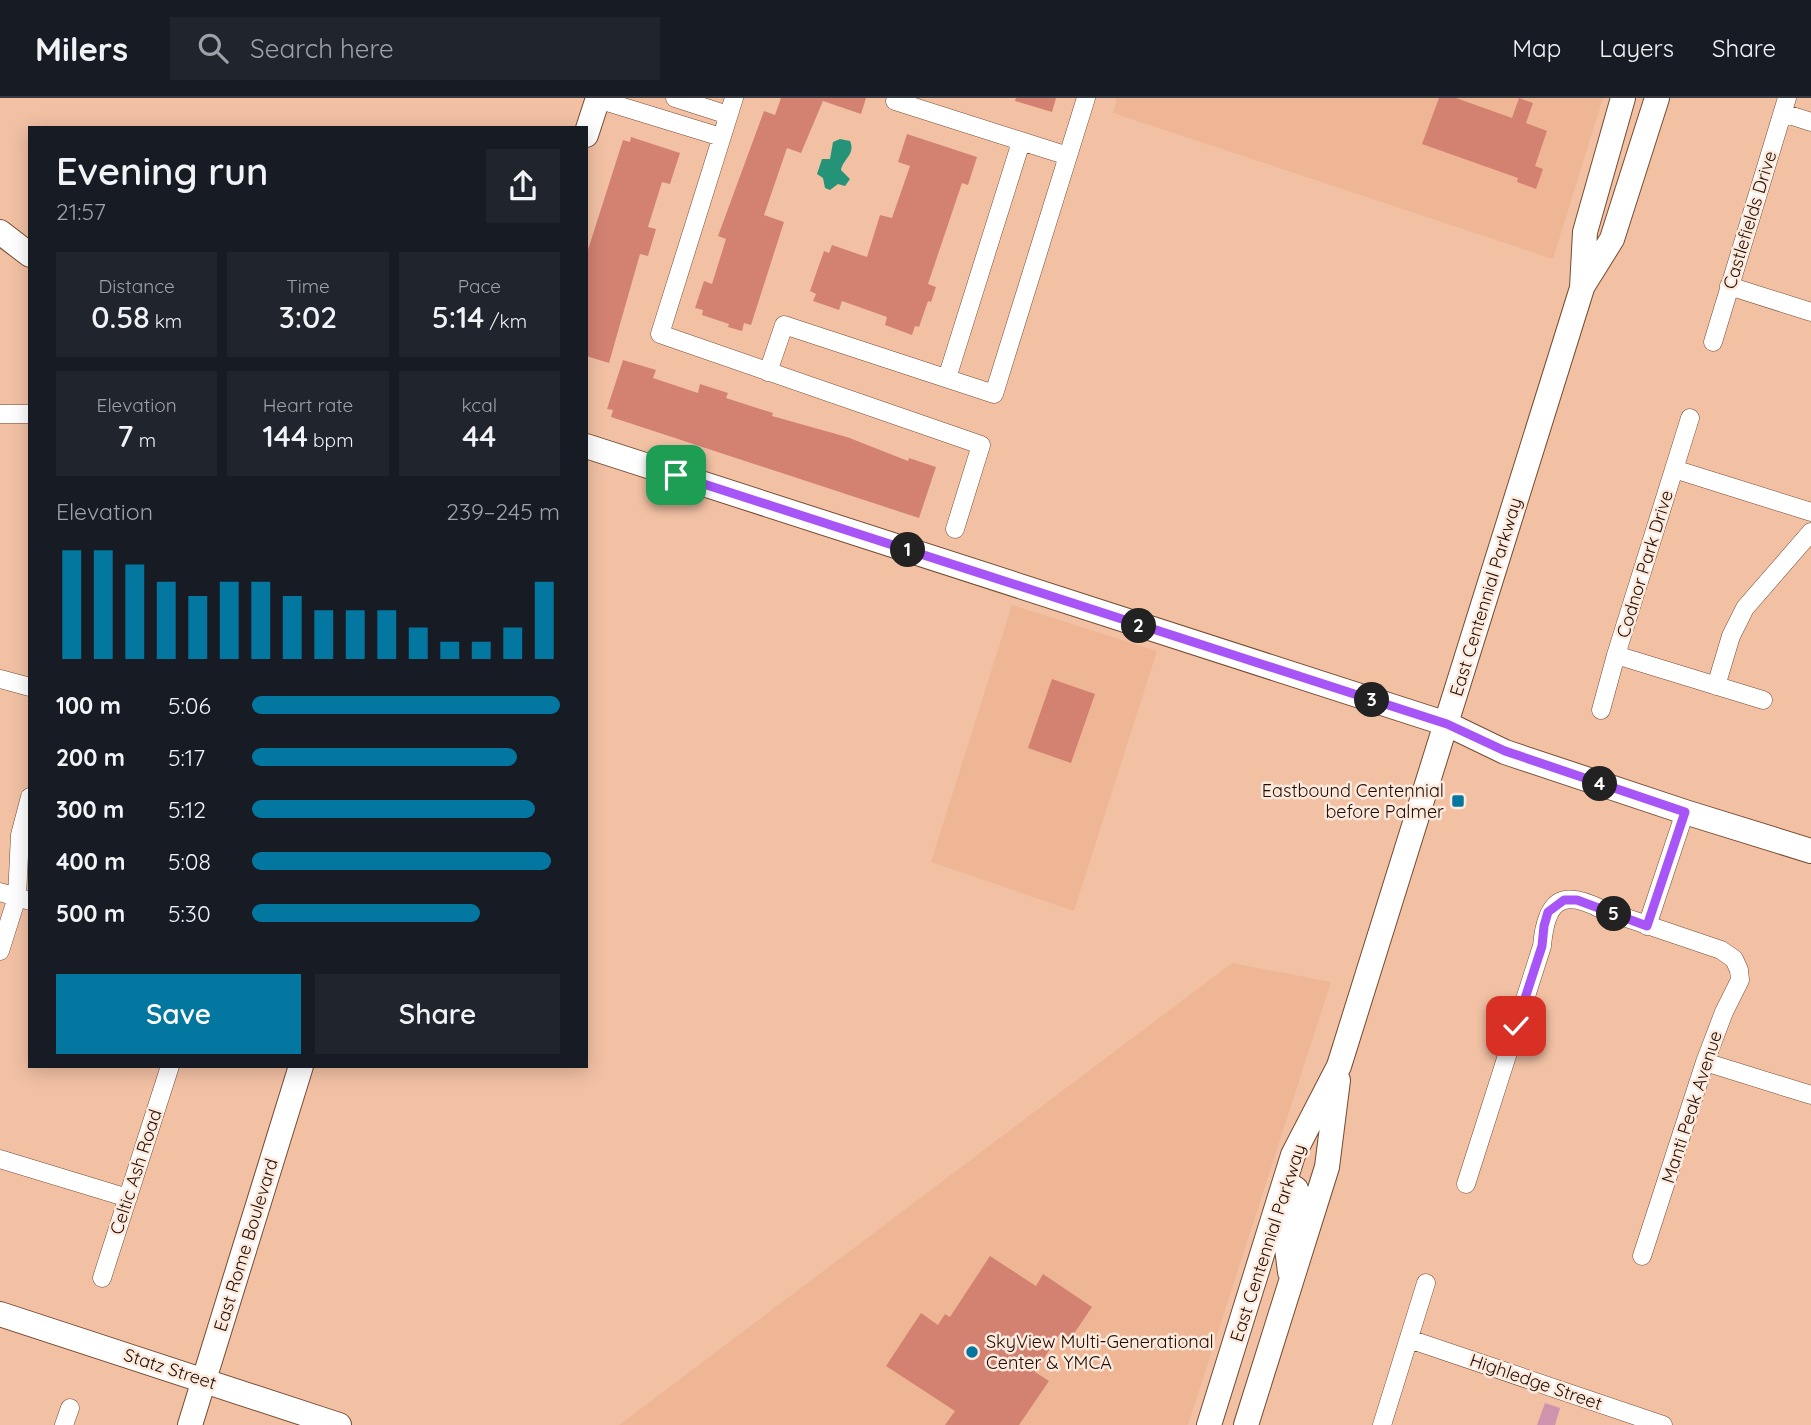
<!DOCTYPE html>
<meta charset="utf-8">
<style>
:root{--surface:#171b24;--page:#20242c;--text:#f1f3f6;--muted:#9ea1a6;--line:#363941;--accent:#0377a0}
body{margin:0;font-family:Quicksand,sans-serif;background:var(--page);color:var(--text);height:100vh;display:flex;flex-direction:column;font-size:26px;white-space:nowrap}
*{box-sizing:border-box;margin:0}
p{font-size:23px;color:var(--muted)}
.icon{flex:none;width:38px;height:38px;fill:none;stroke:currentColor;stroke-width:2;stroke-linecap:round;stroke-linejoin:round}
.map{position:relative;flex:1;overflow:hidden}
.drawer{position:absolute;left:28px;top:28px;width:560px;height:942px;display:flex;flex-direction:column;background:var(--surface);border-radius:0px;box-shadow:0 4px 18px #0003}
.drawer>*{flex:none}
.pin{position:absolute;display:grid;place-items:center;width:60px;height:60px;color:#fff;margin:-30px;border-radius:14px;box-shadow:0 4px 10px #0006}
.km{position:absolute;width:35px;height:35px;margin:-18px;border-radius:50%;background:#222;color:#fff;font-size:19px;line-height:35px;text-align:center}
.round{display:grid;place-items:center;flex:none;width:74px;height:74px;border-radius:0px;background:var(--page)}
.summary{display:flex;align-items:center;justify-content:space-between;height:119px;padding:0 28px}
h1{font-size:38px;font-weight:600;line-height:52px}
.figures{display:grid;grid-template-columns:repeat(3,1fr);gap:10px;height:119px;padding:7px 28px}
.figures div{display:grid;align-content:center;border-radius:0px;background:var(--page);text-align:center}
.figures b{font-size:30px;font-weight:600}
.figures small{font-size:19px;font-weight:400}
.figures p{font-size:19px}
.chart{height:196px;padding:14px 28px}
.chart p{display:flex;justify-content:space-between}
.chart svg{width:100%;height:126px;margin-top:7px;stroke:var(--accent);stroke-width:6}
.button{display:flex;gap:14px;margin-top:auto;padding:14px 28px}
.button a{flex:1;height:80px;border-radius:0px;background:var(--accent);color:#fff;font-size:28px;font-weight:600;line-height:80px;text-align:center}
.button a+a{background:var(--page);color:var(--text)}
ul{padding:0 28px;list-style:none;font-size:23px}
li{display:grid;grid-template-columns:112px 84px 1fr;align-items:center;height:52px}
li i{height:18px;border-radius:9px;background:var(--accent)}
header{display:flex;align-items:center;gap:42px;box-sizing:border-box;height:98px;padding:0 35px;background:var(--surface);border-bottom:2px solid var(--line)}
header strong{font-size:33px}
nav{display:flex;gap:38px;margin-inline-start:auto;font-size:24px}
.search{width:490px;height:63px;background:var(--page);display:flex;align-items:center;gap:18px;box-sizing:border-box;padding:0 24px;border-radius:0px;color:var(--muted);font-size:26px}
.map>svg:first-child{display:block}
.built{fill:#eeb695}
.green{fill:#cf93ad}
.water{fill:#259377}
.building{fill:#d38272}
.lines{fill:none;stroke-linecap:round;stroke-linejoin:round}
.street-casing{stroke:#754b31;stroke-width:19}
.secondary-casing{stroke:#754b31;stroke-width:26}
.street{stroke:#fff;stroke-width:18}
.secondary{stroke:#fff;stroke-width:24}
.route-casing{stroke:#fff;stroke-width:14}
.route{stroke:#a855f7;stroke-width:9}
.poi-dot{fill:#0377a0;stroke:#fee9dd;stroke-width:2.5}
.labels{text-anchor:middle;stroke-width:5;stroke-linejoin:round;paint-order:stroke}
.street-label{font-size:18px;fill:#1e0d04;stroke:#fee9dd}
.poi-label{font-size:18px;fill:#1e0d04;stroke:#fee9dd;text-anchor:end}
</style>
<header>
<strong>Milers</strong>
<div class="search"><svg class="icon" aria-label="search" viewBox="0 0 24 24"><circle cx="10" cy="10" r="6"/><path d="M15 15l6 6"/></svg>Search here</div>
<nav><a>Map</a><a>Layers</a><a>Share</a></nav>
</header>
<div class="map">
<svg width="1811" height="1327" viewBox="0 0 1811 1327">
<rect width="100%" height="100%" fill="#f2c1a4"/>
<!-- built -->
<path class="built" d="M1117,0H1603L1553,161L1113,15Z
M1012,507L1157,553L1074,813L931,764Z
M1232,865L1331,884L1188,1327H619Z"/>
<!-- green -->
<path class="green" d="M1545,1305L1560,1310L1555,1327H1537Z"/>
<!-- water -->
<path class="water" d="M840,41L850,43C856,56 843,61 841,72L850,81L845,88L838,86L830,92L825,90L823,80L817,76L822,61H830L833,44Z"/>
<!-- building -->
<path class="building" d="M781,0H866L861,16L823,3L801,55L787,50L764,117L784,124L751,227L744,225L742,233L728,229L729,226L702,217L703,212L695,210L704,183L712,186L726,141L718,138L764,13L775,17Z
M1016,0H1056L1052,14L1015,3Z
M1439,0H1456L1512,20L1519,0L1533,5L1526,25L1547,33L1535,68L1543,71L1536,91L1517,84L1518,80L1422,46Z
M907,36L977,59L968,87L962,85L928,186L936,189L931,204L928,203L919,229L915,228L912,237L885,227L887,219L842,203L839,212L813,203L816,196L810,193L824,153L829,155L832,147L867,159L880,117L892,120L910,68L898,64Z
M631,39L680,55L670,86L662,84L648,129L656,131L648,158L640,156L609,265L586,258V158L623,42L630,44Z
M623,262L656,272L653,280L698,295L700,286L728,295L726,300L773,315L772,318L847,339L908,363L909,360L936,369L919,420L611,319L613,312L607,311Z
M1052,581L1095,596L1071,665L1028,650Z
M990,1158L1036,1188L1043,1176L1092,1209L1071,1240L1061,1234L1035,1274L1049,1283L1019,1327H945L955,1313L886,1268L921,1215L938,1227L945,1216L950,1219Z"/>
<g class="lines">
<!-- street casing -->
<g class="street-casing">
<path id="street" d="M675,0L728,17
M734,0L660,236L981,347L955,431
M896,0L895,3L1068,58
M597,1L721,39
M1783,15L1811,24
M1729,188L1811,214
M1713,244L1787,0
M768,274L784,227L994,296L1086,0
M947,280L1021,44
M0,316H30
M1674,371L1811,414
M1616,557L1763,602
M0,581L30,589
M1716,588L1731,538L1745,510L1811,434
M1601,612L1616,557L1690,320
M0,794L30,803
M1647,828L1685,714
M0,853L17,799L20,737L30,699
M1705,964L1811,997
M0,1061L128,1100
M1466,1086L1542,848C1546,804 1560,789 1603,812L1721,852L1734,861L1739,872L1740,882L1724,914L1705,964L1642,1158
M102,1180L170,968
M1409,1241L1663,1327
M64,1327L70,1310
M1382,1327L1426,1185"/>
</g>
<!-- secondary casing -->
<g class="secondary-casing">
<path id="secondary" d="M586,37L598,0
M0,134L30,157
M1584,186L1612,141L1657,0
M586,348L1447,626L1505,654L1685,714L1811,753
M1285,1084L1296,1091L1299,1100L1286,1142L1290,1174
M0,1216L339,1327
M190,1327L301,968
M1209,1327L1293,1057L1339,968L1582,190L1585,134L1623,0
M1246,1327L1327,1069L1338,982"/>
</g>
<!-- street -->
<use href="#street" class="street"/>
<!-- secondary -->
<use href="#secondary" class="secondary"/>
</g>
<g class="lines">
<!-- route casing -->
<g class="route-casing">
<path id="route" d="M676,377L1447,626L1505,653L1685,714L1647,828L1577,802H1564L1548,814L1544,828L1542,848L1516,928"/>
</g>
<!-- route -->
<use href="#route" class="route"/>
</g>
<!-- markers -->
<g class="poi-dot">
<rect x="1451" y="696" width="14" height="14" rx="3.5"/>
<circle cx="972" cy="1254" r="7"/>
</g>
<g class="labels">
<!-- street labels -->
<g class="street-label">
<text transform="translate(1750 122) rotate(-73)" y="6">Castlefields Drive</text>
<text transform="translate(1645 466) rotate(-73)" y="6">Codnor Park Drive</text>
<text transform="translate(1486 499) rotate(-73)" y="6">East Centennial Parkway</text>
<text transform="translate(1692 1009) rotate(-72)" y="6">Manti Peak Avenue</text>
<text transform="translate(136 1074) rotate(-72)" y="6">Celtic Ash Road</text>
<text transform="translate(1268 1145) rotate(-72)" y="6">East Centennial Parkway</text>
<text transform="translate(246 1147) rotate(-73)" y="6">East Rome Boulevard</text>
<text transform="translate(170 1271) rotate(18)" y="6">Statz Street</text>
<text transform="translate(1536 1284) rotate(19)" y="6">Highledge Street</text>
</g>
<!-- poi labels -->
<g class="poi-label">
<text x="1444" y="699">Eastbound Centennial<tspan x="1444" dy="21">before Palmer</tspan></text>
<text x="986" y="1250" text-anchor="start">SkyView Multi-Generational<tspan x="986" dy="21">Center &amp; YMCA</tspan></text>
</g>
</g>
</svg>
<div class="pin" style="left:676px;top:377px;background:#1e9e55"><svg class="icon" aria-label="arrive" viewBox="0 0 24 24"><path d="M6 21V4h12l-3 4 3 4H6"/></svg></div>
<div class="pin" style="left:1516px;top:928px;background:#d93025"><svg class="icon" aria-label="check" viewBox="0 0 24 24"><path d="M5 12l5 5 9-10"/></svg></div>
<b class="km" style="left:908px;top:452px">1</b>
<b class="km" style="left:1139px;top:528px">2</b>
<b class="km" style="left:1372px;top:602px">3</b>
<b class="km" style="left:1600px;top:686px">4</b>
<b class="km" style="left:1614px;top:816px">5</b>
<section class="drawer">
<div class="summary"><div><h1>Evening run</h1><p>21:57</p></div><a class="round"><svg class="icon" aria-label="share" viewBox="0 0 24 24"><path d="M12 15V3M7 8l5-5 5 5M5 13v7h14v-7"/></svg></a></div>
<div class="figures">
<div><p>Distance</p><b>0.58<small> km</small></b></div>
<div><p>Time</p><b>3:02</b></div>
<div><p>Pace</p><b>5:14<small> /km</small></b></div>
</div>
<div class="figures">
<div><p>Elevation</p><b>7<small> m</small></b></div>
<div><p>Heart rate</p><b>144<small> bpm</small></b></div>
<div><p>kcal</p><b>44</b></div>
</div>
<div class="chart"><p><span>Elevation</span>239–245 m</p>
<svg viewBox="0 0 160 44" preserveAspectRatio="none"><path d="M5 44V6M15 44V6M25 44V11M35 44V17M45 44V22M55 44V17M65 44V17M75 44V22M85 44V27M95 44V27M105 44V27M115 44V33M125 44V38M135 44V38M145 44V33M155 44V17"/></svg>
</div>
<ul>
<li><b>100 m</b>5:06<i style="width:100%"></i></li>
<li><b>200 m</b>5:17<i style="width:86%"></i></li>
<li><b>300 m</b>5:12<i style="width:92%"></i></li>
<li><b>400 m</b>5:08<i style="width:97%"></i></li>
<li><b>500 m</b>5:30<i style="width:74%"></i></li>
</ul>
<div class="button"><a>Save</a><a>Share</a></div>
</section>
</div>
